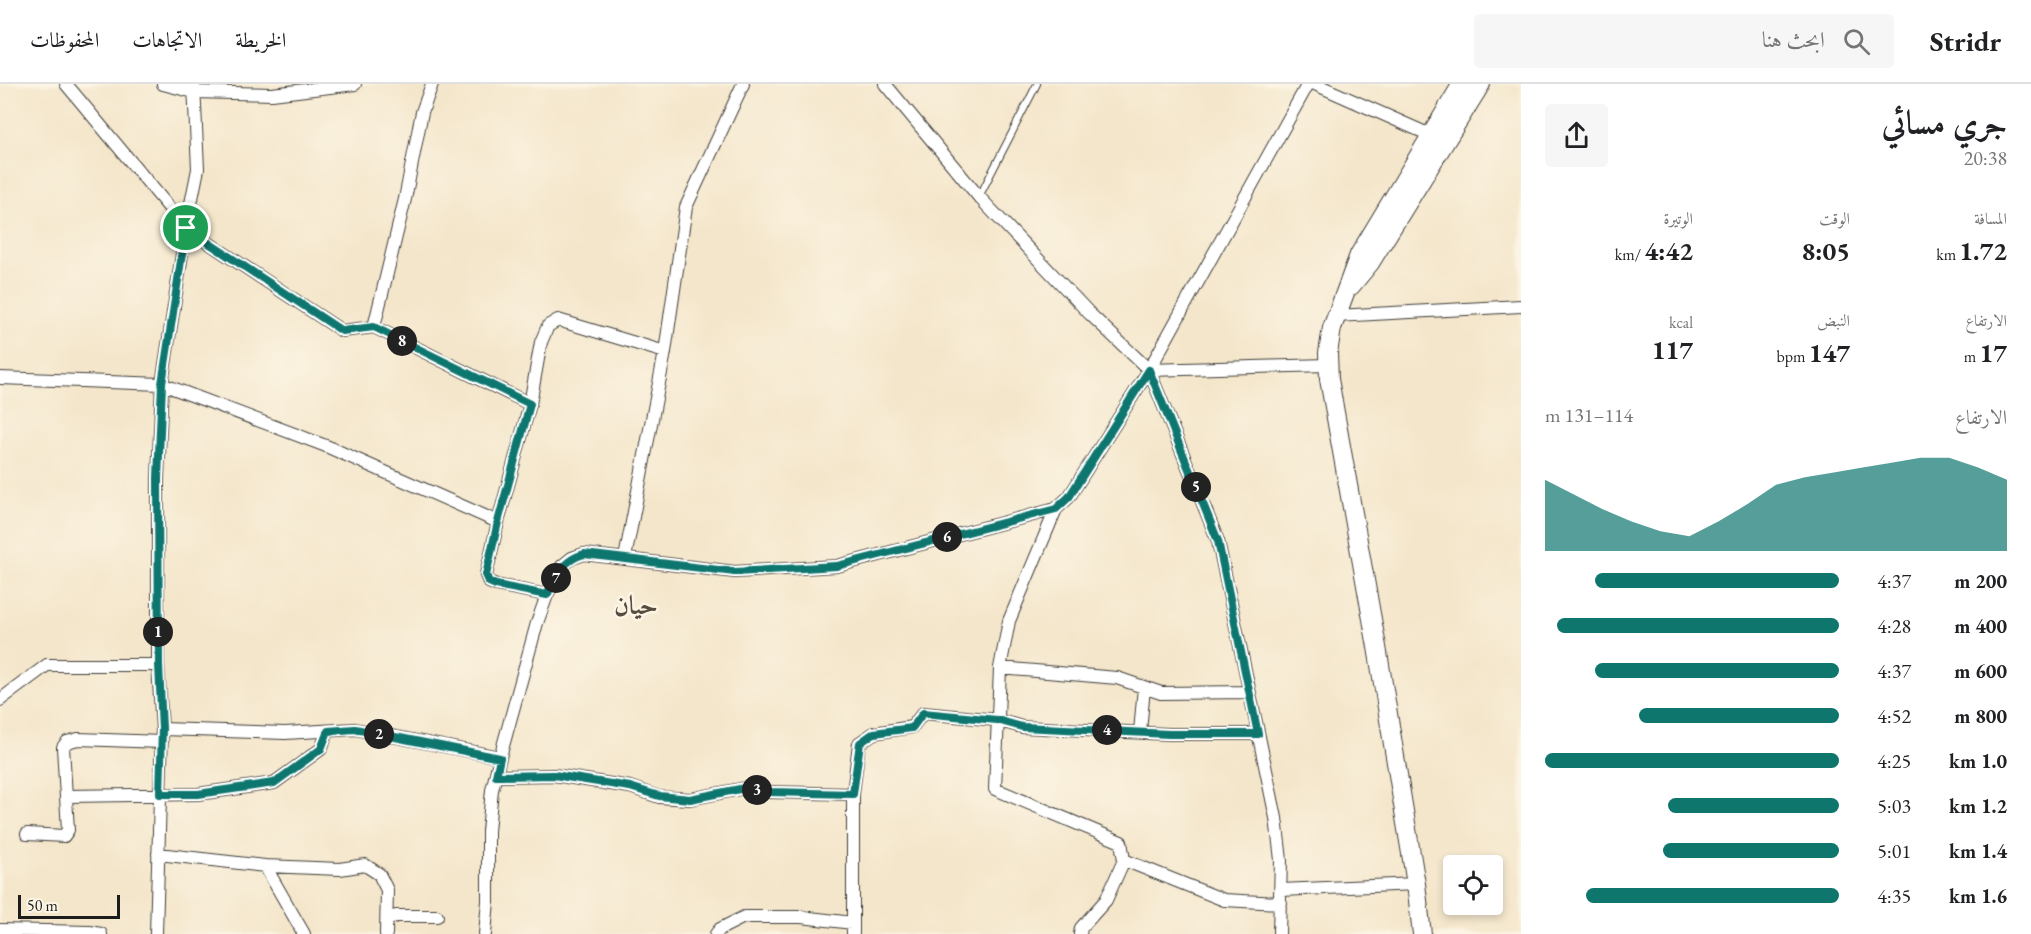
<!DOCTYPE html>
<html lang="ar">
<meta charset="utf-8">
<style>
:root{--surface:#fff;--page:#f6f6f6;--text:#202124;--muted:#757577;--line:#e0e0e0;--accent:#0f766e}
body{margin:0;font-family:"EB Garamond",Amiri,serif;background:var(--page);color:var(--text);direction:rtl;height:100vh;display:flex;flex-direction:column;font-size:22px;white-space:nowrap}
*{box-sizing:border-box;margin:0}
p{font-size:20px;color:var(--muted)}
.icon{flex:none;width:33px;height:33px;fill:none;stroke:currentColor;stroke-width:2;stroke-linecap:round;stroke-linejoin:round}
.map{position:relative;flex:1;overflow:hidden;direction:ltr}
.drawer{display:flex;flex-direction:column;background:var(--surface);width:510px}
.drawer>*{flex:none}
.fabs{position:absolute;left:1443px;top:771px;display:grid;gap:12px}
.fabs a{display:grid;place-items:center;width:60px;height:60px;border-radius:6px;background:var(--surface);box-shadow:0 3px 9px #0003;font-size:30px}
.scale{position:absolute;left:18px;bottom:15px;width:102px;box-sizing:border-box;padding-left:6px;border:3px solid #1c1c1c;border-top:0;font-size:16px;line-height:21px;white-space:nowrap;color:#1c1c1c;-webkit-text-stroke:4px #fcf5e5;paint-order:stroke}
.pin{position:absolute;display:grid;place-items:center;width:51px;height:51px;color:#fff;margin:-26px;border:3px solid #fff;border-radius:50%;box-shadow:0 2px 6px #0007}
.km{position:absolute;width:30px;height:30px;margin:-15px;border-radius:50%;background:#222;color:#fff;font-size:16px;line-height:30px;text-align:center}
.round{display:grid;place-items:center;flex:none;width:63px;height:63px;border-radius:6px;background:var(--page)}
.overview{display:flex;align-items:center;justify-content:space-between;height:102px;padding:0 24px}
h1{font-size:33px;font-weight:700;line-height:45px}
.figures{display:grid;grid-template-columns:repeat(3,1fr);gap:9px;height:102px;padding:6px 24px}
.figures div{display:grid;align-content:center}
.figures b{font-size:26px;font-weight:700}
.figures small{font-size:16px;font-weight:400}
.figures p{font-size:16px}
.chart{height:168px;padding:12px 24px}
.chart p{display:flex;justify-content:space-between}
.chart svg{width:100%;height:108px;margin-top:6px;fill:var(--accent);opacity:.7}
ul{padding:0 24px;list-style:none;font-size:20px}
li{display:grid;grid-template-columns:96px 72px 1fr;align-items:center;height:45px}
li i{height:15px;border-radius:8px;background:var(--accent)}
header{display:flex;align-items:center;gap:36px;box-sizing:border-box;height:84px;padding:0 30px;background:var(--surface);border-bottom:2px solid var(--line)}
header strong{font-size:28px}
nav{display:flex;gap:33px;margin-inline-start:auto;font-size:21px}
.search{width:420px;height:54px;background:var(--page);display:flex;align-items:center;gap:15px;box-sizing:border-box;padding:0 21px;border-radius:6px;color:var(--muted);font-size:22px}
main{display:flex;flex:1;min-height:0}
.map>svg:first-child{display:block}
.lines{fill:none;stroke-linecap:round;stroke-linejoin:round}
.lane-casing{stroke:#3c3a36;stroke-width:8}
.street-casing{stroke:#3c3a36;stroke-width:14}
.secondary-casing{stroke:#3c3a36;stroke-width:20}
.lane{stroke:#fff;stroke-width:6}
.street{stroke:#fff;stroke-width:12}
.secondary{stroke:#fff;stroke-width:18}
.route-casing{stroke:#fff;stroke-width:12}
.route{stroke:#0f766e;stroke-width:8}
.labels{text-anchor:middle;stroke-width:5;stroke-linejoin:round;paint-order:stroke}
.district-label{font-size:26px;font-weight:bold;fill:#584c40;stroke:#fcf5e5}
</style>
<header>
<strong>Stridr</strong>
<div class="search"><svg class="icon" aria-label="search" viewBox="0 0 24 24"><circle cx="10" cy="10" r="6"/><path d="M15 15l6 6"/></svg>ابحث هنا</div>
<nav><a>الخريطة</a><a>الاتجاهات</a><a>المحفوظات</a></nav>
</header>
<main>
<section class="drawer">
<div class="overview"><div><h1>جري مسائي</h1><p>20:38</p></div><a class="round"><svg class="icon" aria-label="share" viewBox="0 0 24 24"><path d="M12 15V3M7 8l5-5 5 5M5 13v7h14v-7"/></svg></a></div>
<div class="figures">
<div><p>المسافة</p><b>1.72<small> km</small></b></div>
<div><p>الوقت</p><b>8:05</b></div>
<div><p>الوتيرة</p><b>4:42<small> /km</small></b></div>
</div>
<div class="figures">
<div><p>الارتفاع</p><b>17<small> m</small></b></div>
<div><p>النبض</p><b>147<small> bpm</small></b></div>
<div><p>kcal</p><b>117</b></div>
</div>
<div class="chart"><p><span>الارتفاع</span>114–131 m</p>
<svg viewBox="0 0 160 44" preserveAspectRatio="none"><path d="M0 44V15L10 21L20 27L30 32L40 36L50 38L60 32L70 25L80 17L90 14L100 12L110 10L120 8L130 6L140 6L150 10L160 15V44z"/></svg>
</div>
<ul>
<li><b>200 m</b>4:37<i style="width:83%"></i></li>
<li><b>400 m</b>4:28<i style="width:96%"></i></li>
<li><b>600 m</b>4:37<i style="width:83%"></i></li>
<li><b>800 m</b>4:52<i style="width:68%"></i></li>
<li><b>1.0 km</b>4:25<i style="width:100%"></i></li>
<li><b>1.2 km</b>5:03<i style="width:58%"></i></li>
<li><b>1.4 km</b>5:01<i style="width:60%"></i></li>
<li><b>1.6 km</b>4:35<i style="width:86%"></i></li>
</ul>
</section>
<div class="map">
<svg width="1521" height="850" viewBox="0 0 1521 850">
<rect width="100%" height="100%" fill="#fcf5e5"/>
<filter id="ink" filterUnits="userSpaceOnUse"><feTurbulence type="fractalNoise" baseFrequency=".0167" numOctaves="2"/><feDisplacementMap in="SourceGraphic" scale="12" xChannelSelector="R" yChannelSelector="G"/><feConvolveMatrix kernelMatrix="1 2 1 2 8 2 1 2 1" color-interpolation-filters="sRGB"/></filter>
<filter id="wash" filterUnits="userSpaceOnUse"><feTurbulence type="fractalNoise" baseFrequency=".008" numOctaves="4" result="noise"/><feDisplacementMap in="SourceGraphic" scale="24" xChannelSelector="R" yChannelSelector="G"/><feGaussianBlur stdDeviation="1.35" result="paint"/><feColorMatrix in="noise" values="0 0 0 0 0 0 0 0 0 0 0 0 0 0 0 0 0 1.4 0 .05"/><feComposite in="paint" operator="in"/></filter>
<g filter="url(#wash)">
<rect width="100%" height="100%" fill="#f4e6cb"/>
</g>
<g filter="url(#ink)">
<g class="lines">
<!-- lane casing -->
<g class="lane-casing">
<path id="lane" d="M979,113L1037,0"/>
</g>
<!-- street casing -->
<g class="street-casing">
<path id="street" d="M66,0L186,144
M163,0L194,8L272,10L355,0
M885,0L979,113L1090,230L1149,286L1218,457L1276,734L1281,776L1279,850
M1315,0L1437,54
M186,144L198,85L194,1
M1336,232L1521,222
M374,243L405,115L422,28L432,0
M1149,286L1328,281
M0,294L162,300L326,362L498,438
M1056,425L1009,537L1000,584L995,705L1121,758L1124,776L1106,816L1081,844L1080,850
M625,474L665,268L686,123L743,0
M547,511L496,501L489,498L486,491L498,438L530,320L541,258L548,242L558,236L665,268
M1000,584L1117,594L1161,609L1248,608
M0,616L47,581H158
M162,645L285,649L355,645L500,673
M1140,648L1144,603
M496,692L554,691L630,703L659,713L690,715L745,704L770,708L853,710
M67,712L198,710L274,699L321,665L328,647
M27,750L64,752L68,746L63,663L67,658L78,655L162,658
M158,770L265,782L304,850
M1124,776L1224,816L1281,819
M265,782L340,785L365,781L379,790L387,806L386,850
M1281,806L1416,800
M387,836L396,832H437
M0,846L90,848L101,850
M156,850L162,645L158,581V394L162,300L186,144L342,247L374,243L530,320
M485,850L488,817V747L492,706L500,673L537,539L547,511L562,482L572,474L584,470L735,488L837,482L1056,425L1069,413L1149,286L1308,0
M716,850L720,845L744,833H801L853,839
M853,850V710L859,659L874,649L912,643L923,629L997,636L1022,643L1169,650H1258"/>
</g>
<!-- secondary casing -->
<g class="secondary-casing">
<path id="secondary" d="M1351,202L1370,179L1481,0
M1422,850L1416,800L1377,563L1329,295L1328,269L1332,244L1359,171L1462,0"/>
</g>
<!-- lane -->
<use href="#lane" class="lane"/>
<!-- street -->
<use href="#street" class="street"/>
<!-- secondary -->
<use href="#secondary" class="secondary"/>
</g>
</g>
<g class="lines" filter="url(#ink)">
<!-- route casing -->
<g class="route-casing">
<path id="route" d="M186,144L342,247L374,243L530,320L498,438L486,491L489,498L496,501L547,511C558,491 561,477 584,470L735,488L837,482L1056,425L1069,413L1149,286L1218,457L1258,650H1169L1022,643L997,636L923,629L912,644L874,649L860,659L853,710L770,708L745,704L690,715L659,712L630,703L554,691L496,692L500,674L355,645L328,647L321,665L274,699L198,710H160L162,645L159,581L158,394L162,300Z"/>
</g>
<!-- route -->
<use href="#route" class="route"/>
</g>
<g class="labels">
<!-- district labels -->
<g class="district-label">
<text x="636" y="530">حيان</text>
</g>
</g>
</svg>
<div class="fabs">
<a><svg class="icon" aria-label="locate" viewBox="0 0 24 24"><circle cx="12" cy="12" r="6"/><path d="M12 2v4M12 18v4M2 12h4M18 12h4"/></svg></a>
</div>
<div class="scale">50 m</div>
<div class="pin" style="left:186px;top:144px;background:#1e9e55"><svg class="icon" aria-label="arrive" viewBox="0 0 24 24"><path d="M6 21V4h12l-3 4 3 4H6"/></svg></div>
<b class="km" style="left:158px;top:548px">1</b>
<b class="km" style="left:379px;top:650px">2</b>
<b class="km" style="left:757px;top:706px">3</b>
<b class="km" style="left:1107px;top:646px">4</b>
<b class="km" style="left:1196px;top:403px">5</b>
<b class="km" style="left:947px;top:453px">6</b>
<b class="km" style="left:556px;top:494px">7</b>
<b class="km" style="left:402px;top:257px">8</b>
</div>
</main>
